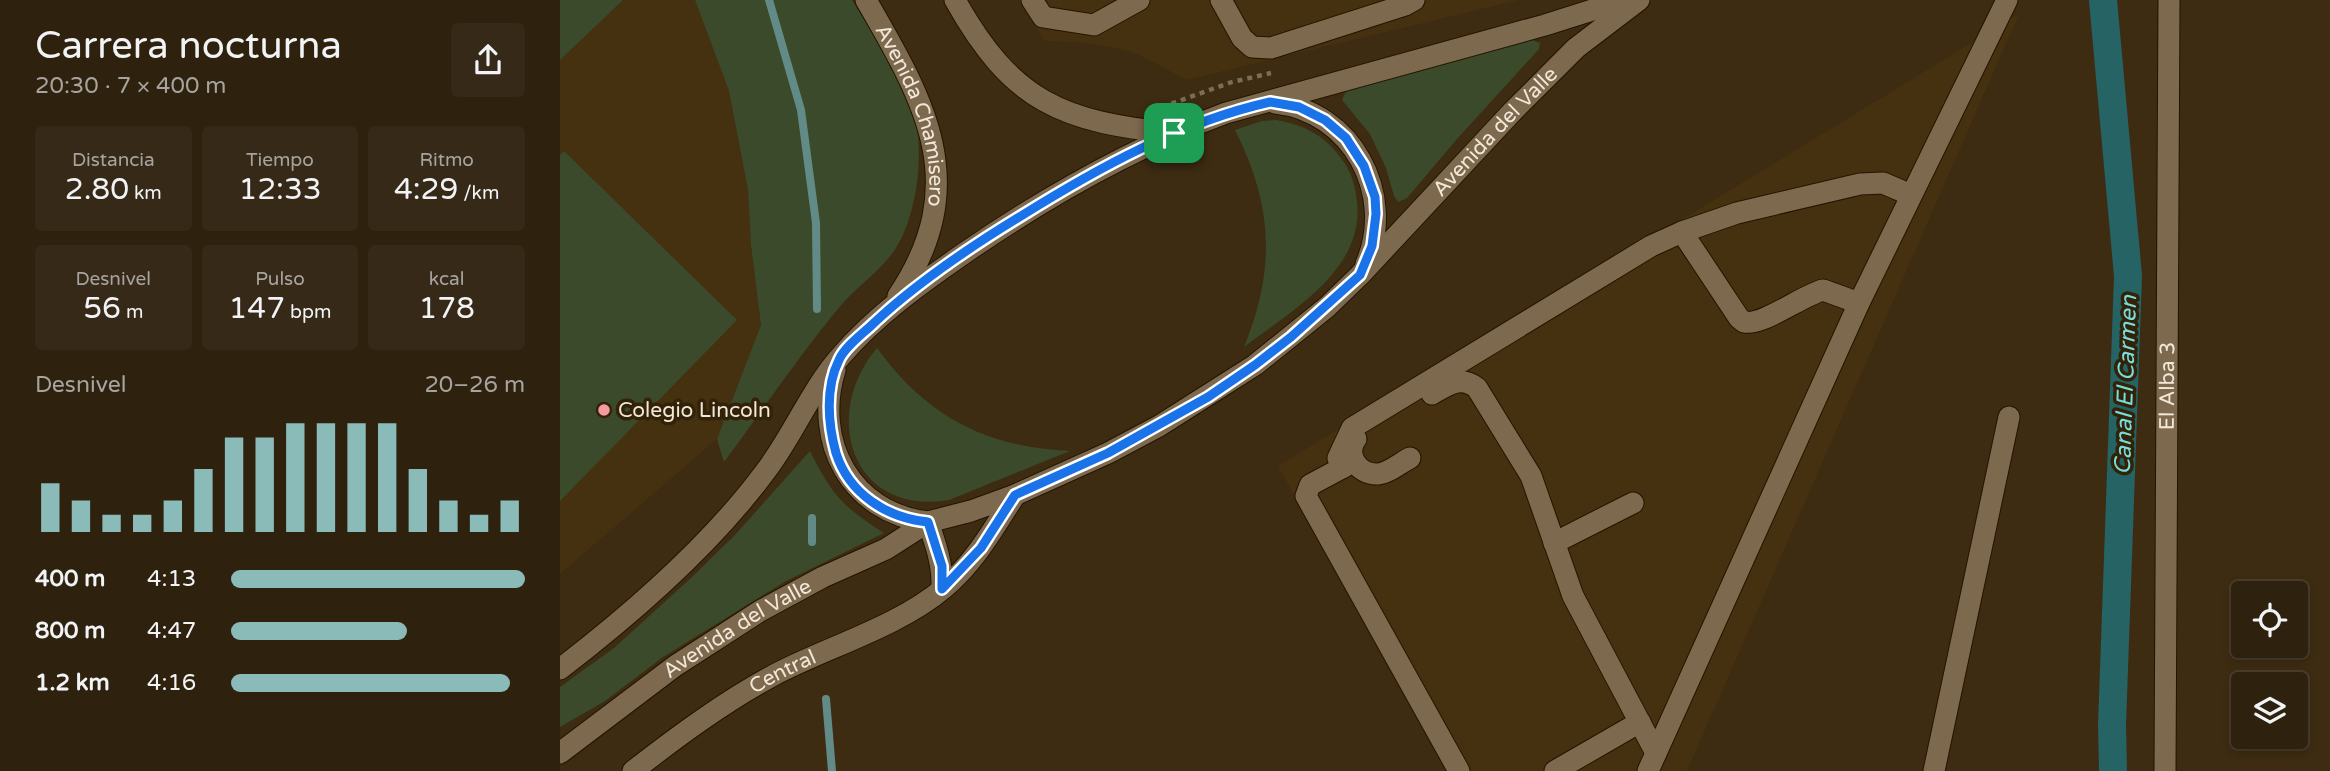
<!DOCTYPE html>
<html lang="es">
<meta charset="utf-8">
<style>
:root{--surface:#2e210e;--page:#362917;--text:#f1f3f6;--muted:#a7a39e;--line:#493e2e;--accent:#8bbbb9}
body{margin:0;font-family:"Varela Round",sans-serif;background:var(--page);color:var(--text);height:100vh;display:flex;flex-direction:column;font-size:26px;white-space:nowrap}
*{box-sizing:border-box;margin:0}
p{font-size:23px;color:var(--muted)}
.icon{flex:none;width:38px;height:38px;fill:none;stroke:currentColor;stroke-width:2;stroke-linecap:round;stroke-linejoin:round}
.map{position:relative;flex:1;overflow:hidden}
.sheet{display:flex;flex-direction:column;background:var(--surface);width:560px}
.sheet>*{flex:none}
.controls{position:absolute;left:1671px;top:581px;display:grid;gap:14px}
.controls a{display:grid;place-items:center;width:77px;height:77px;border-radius:7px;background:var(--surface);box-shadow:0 4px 10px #0003,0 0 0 2px var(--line);font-size:35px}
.pin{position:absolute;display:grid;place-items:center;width:60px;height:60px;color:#fff;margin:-30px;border-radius:14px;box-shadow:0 4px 10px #0006}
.round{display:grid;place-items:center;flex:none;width:74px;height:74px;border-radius:7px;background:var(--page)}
.headline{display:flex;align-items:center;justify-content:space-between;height:119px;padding:0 35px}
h1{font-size:38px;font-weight:600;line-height:52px}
.metrics{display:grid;grid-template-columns:repeat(3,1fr);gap:10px;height:119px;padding:7px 35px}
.metrics div{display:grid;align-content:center;border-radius:7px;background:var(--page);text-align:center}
.metrics b{font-size:30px;font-weight:600}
.metrics small{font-size:19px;font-weight:400}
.metrics p{font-size:19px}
.chart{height:196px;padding:14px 35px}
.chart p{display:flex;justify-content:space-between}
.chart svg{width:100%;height:126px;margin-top:7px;stroke:var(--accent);stroke-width:6}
ul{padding:0 35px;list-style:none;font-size:23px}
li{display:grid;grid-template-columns:112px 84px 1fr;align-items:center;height:52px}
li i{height:18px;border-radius:9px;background:var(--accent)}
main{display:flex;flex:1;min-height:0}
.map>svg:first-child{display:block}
.built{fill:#45310f}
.green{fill:#3b4a2b}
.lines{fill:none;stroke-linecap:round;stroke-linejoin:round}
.stream{stroke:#628b87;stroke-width:8}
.canal{stroke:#256364;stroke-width:28}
.minor-casing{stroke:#231400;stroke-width:23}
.path{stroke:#7c6d57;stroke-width:4.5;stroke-dasharray:5 5;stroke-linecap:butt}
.minor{stroke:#7d6a4e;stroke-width:21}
.route-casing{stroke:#fff;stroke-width:14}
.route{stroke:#1a73e8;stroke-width:9}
.poi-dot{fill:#f49aa3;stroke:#322207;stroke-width:2.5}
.labels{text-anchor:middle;stroke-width:7;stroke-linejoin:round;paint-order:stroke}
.street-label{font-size:21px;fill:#f2e7d8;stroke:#322207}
.poi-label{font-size:21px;fill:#f2e7d8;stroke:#322207;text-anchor:start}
.water-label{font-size:23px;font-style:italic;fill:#79dbdc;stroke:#322207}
</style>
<main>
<section class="sheet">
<div class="headline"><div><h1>Carrera nocturna</h1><p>20:30 · 7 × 400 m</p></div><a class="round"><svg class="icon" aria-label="share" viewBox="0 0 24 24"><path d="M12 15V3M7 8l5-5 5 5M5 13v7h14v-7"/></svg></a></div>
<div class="metrics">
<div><p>Distancia</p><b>2.80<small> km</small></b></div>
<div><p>Tiempo</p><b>12:33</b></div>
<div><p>Ritmo</p><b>4:29<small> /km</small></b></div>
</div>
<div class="metrics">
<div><p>Desnivel</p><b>56<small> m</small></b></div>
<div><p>Pulso</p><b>147<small> bpm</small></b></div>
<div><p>kcal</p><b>178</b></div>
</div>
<div class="chart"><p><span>Desnivel</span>20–26 m</p>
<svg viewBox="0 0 160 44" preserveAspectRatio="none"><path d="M5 44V27M15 44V33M25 44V38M35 44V38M45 44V33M55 44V22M65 44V11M75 44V11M85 44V6M95 44V6M105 44V6M115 44V6M125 44V22M135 44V33M145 44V38M155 44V33"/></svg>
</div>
<ul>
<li><b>400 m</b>4:13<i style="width:100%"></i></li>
<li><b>800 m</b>4:47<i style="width:60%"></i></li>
<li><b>1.2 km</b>4:16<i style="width:95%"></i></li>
</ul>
</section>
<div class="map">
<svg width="1770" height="771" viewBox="0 0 1770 771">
<rect width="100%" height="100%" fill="#3d2c12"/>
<!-- built -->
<path class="built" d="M0,0H135L169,91L188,190L191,245L201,325L157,439L0,574Z
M459,0H959L626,80L580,55L552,47L519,42L485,41Z
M1459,14L1127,771H886L718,466Z"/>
<!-- green -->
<path class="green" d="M0,0H63L0,60Z
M135,0H292C312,34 339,69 352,106C366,145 358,217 334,251C320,271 298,286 282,304C240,354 203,410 164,462L157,439L201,325L191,245L188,190L169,91Z
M972,40L980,43L979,49L897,139L847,198L838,202L834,196L826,168L810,134L782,100L786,91Z
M716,120C745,125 766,136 783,161C792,173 795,186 797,201C805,270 731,311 684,347C716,269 713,205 675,130L702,121Z
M4,151L177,320L0,501V155Z
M317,348C367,417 426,447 510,451L389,500C292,516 260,415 317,348Z
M250,451C272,495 282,506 324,533L226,581L103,657L45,701L0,727V687L54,648L131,578L175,535Z"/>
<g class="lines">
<!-- stream -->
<path class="stream" d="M209,0L241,110L256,223L257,309
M252,518V542
M266,699L272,771"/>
<!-- canal -->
<path class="canal" d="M1543,0L1568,276L1552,725L1553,771"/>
<!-- minor casing -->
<g class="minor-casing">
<g id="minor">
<path id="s1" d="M306,0C365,102 413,184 338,296"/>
<path d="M395,0C452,102 502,122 614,133"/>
<path d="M472,0L483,17L534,25L579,0"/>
<path d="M661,0L682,38L692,47L711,48L845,5L854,0"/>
<path d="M715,103C792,111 836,194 806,264"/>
<path d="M1122,232L1179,318L1184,322C1203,326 1241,296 1263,290L1299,303"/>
<path d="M275,370C253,442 291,513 368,522"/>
<path d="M872,394C887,385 901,375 917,388L971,476L1013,596L1096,753"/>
<path d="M796,439C784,455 799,475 818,474C829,473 840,463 850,458"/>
<path d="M793,462L750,485L746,496L899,771"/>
<path d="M782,468L778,458L792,428L1091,246L1122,232L1177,213L1300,184L1323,183L1351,195"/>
<path d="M368,522C376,545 383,565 382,589"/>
<path d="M994,543L1073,503"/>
<path d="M0,669C73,613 150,546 205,472C233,436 250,391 280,357C315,316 361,283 406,252C486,197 574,147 666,113L985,25L1064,0"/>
<path id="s2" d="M0,753L115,666L200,611L263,577L326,549L368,522L411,511L455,495L548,453L599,426L695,365L767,307L800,275L952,112L1016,48L1079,0"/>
<path id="s3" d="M73,771C118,736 164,702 214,675C267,647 338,627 384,588C415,562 434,528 455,495"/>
<path d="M995,771L1080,722"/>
<path d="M1088,771L1299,303L1447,0"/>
<path d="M1374,771L1449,417"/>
<path id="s4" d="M1605,771L1609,0"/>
</g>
</g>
<!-- path -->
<path class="path" d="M602,107L672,82L711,73"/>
<!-- minor -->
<use href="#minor" class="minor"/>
</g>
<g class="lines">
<!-- route casing -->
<g class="route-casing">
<path id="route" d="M710,102L739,107L765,120L786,138L804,166L815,197L816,214L812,246L800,275L731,337L695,365L648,397L548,453L455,495L421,548L382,589V566L368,522C327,518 289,494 276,453C268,424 265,388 279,360C285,346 304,333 315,322C359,281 410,247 461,216C538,168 621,122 710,102Z"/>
</g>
<!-- route -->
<use href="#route" class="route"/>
</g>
<!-- markers -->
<circle class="poi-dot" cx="44" cy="410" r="7"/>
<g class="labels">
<!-- street labels -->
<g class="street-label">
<text dy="7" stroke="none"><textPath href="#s1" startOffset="126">Avenida Chamisero</textPath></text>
<text dy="7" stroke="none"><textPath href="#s2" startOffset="1136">Avenida del Valle</textPath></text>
<text dy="7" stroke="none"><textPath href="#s4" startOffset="385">El Alba 3</textPath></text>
<text dy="7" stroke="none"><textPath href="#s2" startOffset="217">Avenida del Valle</textPath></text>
<text dy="7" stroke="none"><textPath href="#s3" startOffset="180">Central</textPath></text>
</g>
<!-- poi labels -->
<g class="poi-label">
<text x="58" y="417">Colegio Lincoln</text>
</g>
<!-- water labels -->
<g class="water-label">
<text transform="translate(1565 385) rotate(-88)" y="8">Canal El Carmen</text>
</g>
</g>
</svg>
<div class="controls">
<a><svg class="icon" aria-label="locate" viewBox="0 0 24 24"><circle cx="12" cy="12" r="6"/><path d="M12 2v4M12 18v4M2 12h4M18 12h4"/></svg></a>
<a><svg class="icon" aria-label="layers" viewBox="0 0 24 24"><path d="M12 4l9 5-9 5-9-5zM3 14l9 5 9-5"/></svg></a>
</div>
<div class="pin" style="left:614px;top:133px;background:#1e9e55"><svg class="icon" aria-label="arrive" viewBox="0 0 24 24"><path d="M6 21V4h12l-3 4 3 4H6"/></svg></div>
</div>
</main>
